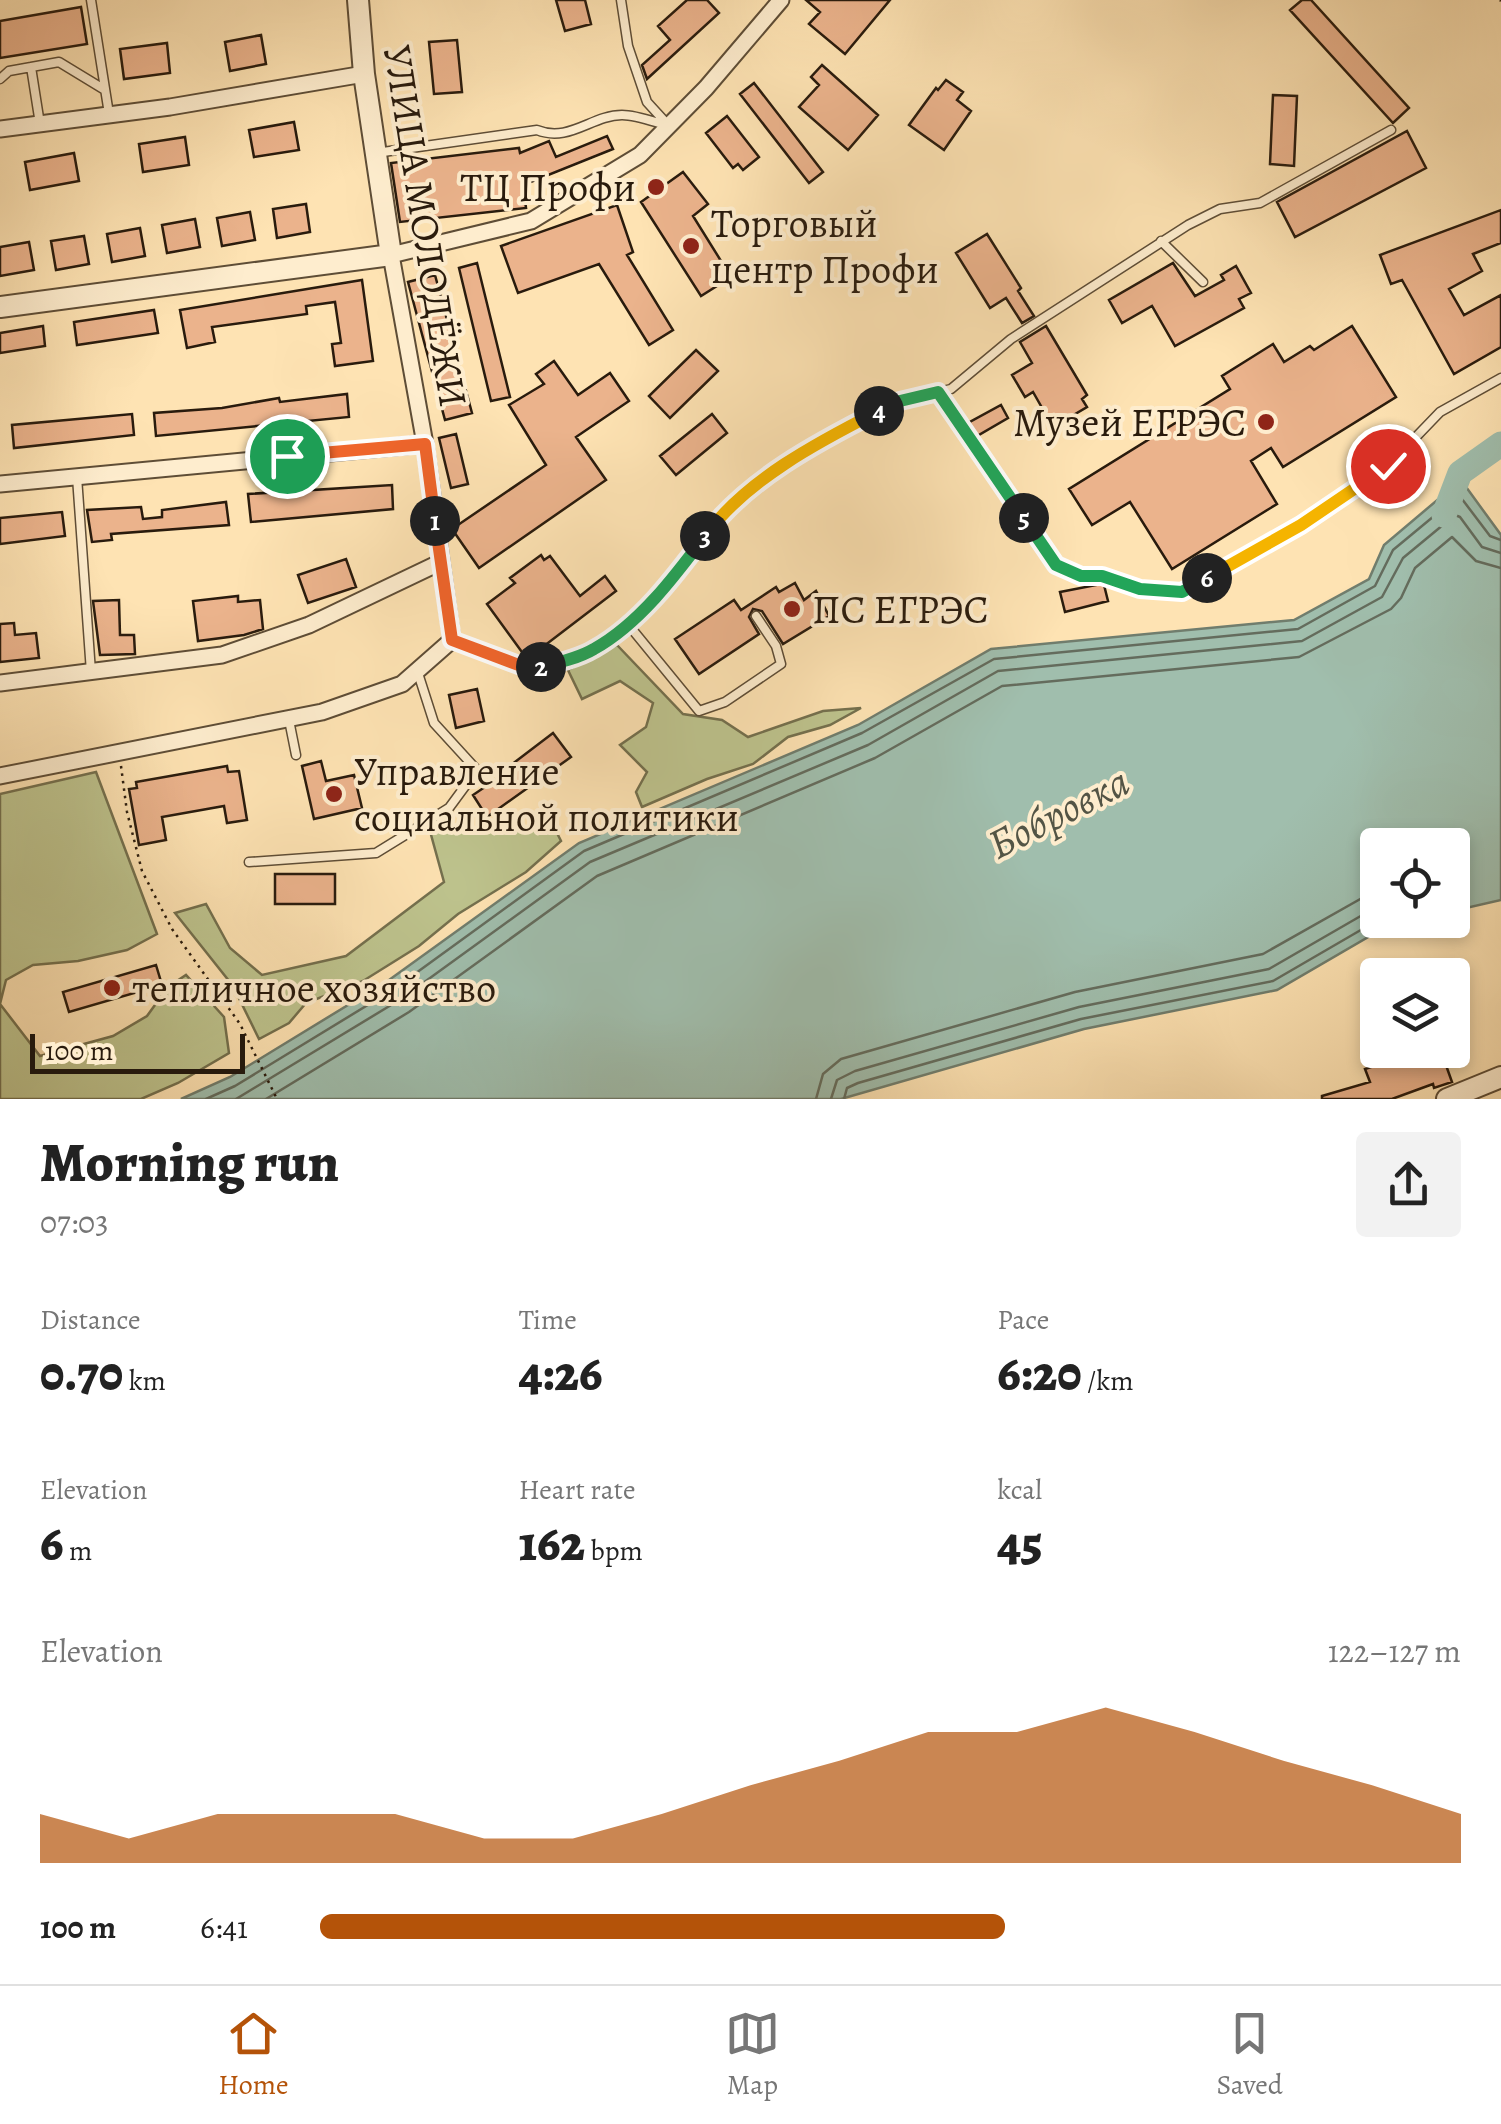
<!DOCTYPE html>
<meta charset="utf-8">
<style>
:root{--surface:#fff;--page:#f2f2f2;--text:#222;--muted:#767676;--line:#e0e0e0;--accent:#b45309}
body{margin:0;font-family:Alegreya,serif;background:var(--page);color:var(--text);height:100vh;display:flex;flex-direction:column;font-size:38px;white-space:nowrap}
*{box-sizing:border-box;margin:0}
p{font-size:32px;color:var(--muted)}
.icon{flex:none;width:55px;height:55px;fill:none;stroke:currentColor;stroke-width:2;stroke-linecap:round;stroke-linejoin:round}
.map{position:relative;height:1099px;overflow:hidden}
.panel{display:flex;flex-direction:column;background:var(--surface);flex:1}
.panel>*{flex:none}
.controls{position:absolute;left:1360px;top:828px;display:grid;gap:20px}
.controls a{display:grid;place-items:center;width:110px;height:110px;border-radius:10px;background:var(--surface);box-shadow:0 5px 15px #0003;font-size:50px}
.scale{position:absolute;left:30px;bottom:25px;width:215px;box-sizing:border-box;padding-left:10px;border:5px solid #291b0d;border-top:0;font-size:28px;line-height:35px;white-space:nowrap;color:#291b0d;-webkit-text-stroke:8px #feedce;paint-order:stroke}
.pin{position:absolute;display:grid;place-items:center;width:85px;height:85px;color:#fff;margin:-42px;border:5px solid #fff;border-radius:50%;box-shadow:0 2px 10px #0007}
.km{position:absolute;width:50px;height:50px;margin:-25px;border-radius:50%;background:#222;color:#fff;font-size:28px;line-height:50px;text-align:center}
.round{display:grid;place-items:center;flex:none;width:105px;height:105px;border-radius:10px;background:var(--page)}
.headline{display:flex;align-items:center;justify-content:space-between;height:170px;padding:0 40px}
h1{font-size:55px;font-weight:800;line-height:75px}
.metrics{display:grid;grid-template-columns:repeat(3,1fr);gap:15px;height:170px;padding:10px 40px}
.metrics div{display:grid;align-content:center}
.metrics b{font-size:50px;font-weight:800}
.metrics small{font-size:28px;font-weight:400}
.metrics p{font-size:28px}
.chart{height:280px;padding:20px 40px}
.chart p{display:flex;justify-content:space-between}
.chart svg{width:100%;height:180px;margin-top:10px;fill:var(--accent);opacity:.7}
ul{padding:0 40px;list-style:none;font-size:32px}
li{display:grid;grid-template-columns:160px 120px 1fr;align-items:center;height:75px}
li i{height:25px;border-radius:12px;background:var(--accent)}
.dock{display:flex;justify-content:space-around;align-items:center;height:140px;border-top:2px solid var(--line);background:var(--surface);font-size:28px;color:var(--muted)}
.dock a{display:grid;justify-items:center;gap:5px}
.dock .on{color:var(--accent)}
.map>svg:first-child{display:block}
.green{fill:#bec48e;stroke:#74704e;stroke-width:2.5}
.water{fill:#a0bead;stroke:#707d6d;stroke-width:2.5}
.lines{fill:none;stroke-linecap:round;stroke-linejoin:round}
.shore{stroke:#646c5d;stroke-width:2.5}
.river{stroke:#a0bead;stroke-width:25}
.building{fill:#ebb38c;stroke:#291b0d;stroke-width:2.5}
.service-casing{stroke:#5e4d36;stroke-width:11}
.minor-casing{stroke:#5e4d36;stroke-width:19}
.tertiary-casing{stroke:#5e4d36;stroke-width:24}
.path{stroke:#291b0d;stroke-width:2.5;stroke-dasharray:2.5 5;stroke-linecap:butt}
.service{stroke:#feedce;stroke-width:8}
.minor{stroke:#feedce;stroke-width:15}
.tertiary{stroke:#feedce;stroke-width:20}
.split-1-casing{stroke:#fff;stroke-width:20}
.split-2-casing{stroke:#fff;stroke-width:20}
.split-3-casing{stroke:#fff;stroke-width:20}
.split-4-casing{stroke:#fff;stroke-width:20}
.split-5-casing{stroke:#fff;stroke-width:20}
.split-6-casing{stroke:#fff;stroke-width:20}
.split-7-casing{stroke:#fff;stroke-width:20}
.split-1{stroke:#f0652b;stroke-width:12}
.split-2{stroke:#f0652b;stroke-width:12}
.split-3{stroke:#22a559;stroke-width:12}
.split-4{stroke:#f5b400;stroke-width:12}
.split-5{stroke:#22a559;stroke-width:12}
.split-6{stroke:#22a559;stroke-width:12}
.split-7{stroke:#f5b400;stroke-width:12}
.poi-dot{fill:#8f2418;stroke:#feedce;stroke-width:4}
.labels{text-anchor:middle;stroke-width:8;stroke-linejoin:round;paint-order:stroke}
.poi-label{font-size:40px;fill:#291b0d;stroke:#feedce;text-anchor:start}
.street-label{font-size:40px;fill:#291b0d;stroke:#feedce}
.water-label{font-size:42px;font-style:italic;fill:#535445;stroke:#feedce}
</style>
<div class="map">
<svg width="1501" height="1099" viewBox="0 0 1501 1099">
<rect width="100%" height="100%" fill="#fee3b3"/>
<filter id="stains"><feTurbulence type="fractalNoise" baseFrequency=".002" numOctaves="4"/><feColorMatrix values="0 0 0 0 .2 0 0 0 0 .09 0 0 0 0 .02 0 0 0 .5 -.17"/></filter>
<radialGradient id="worn" r=".72"><stop offset=".6" stop-color="#630" stop-opacity="0"/><stop offset="1" stop-color="#630" stop-opacity=".3"/></radialGradient>
<!-- green -->
<path class="green" d="M617,645L683,714L722,720L748,737L823,711L861,708L830,725L788,737L753,764L707,779L642,807L636,792L647,772L620,745L646,727L653,703L620,681L582,699L568,670Z
M96,772L157,934L127,950L78,961L33,965L6,980L0,1004L40,1056L113,1036L147,1016L168,987L186,975L224,1017L229,1053L178,1083L141,1099H0V794Z
M552,823L561,841L526,872L458,914L419,946L363,981L306,1003L289,1023L259,1039L233,986L175,913L206,904L230,948L262,975L346,956L444,882L430,831L494,832Z"/>
<!-- water -->
<path class="water" d="M1461,480L1501,535V900L1453,911L1452,845H1378V920H1410L1389,925L1277,990L1084,1029L841,1099H181L230,1077L389,980L579,843L858,725L991,649L1294,620L1369,579L1384,545Z"/>
<g class="lines">
<!-- shore -->
<path class="shore" d="M206,1099L235,1086L394,989L584,851L862,733L994,659L1298,629L1375,586L1393,550L1457,497L1462,499L1490,536L1501,540
M236,1099L401,999L590,862L868,745L998,671L1302,641L1382,597L1403,558L1455,515L1460,517L1482,547L1501,553
M266,1099L409,1012L597,876L875,758L1002,686L1299,657L1391,609L1401,598L1415,568L1452,537L1476,561L1501,568
M816,1099L823,1074L841,1059L1075,992L1263,954L1378,889
M831,1099L837,1080L855,1071L1079,1007L1269,969L1378,906
M844,1099L847,1088L858,1083L1081,1019L1273,981L1378,920"/>
<!-- river -->
<path class="river" d="M1444,515L1460,473L1501,444"/>
</g>
<!-- building -->
<path class="building" d="M556,0H585L591,24L565,31Z
M687,0H707L719,13L647,79L642,65L670,40L658,26Z
M806,0H890L845,54L809,24L820,12Z
M1302,0H1311L1409,108L1393,123L1290,10Z
M81,7L87,44L0,58V21Z
M261,35L266,64L230,71L225,42Z
M457,40L462,92L434,94L429,42Z
M167,43L170,73L124,79L120,49Z
M822,65L878,115L848,150L799,107L819,85L811,77Z
M946,80L963,92L957,100L971,111L944,150L909,125L936,88L938,90Z
M754,83L823,172L809,183L740,94Z
M1273,95L1297,96L1294,166L1270,164Z
M727,116L759,157L743,170L738,164L733,168L706,133Z
M294,122L299,150L254,157L249,130Z
M1407,131L1426,168L1295,237L1277,202Z
M607,136L613,149L523,185L526,208L400,222L391,163L519,148L520,153L549,141L556,157Z
M185,137L189,165L143,172L139,144Z
M74,153L79,181L30,190L25,162Z
M683,172L708,204L693,216L731,277L701,296L641,202Z
M306,204L310,232L277,238L273,209Z
M617,205L633,252L627,255L673,330L649,345L599,264L518,293L501,246Z
M1501,210V243L1473,254L1482,271L1449,289L1464,315L1501,295V347L1454,374L1402,280L1391,284L1380,255Z
M250,212L255,240L222,246L217,218Z
M195,219L200,247L167,253L162,225Z
M140,228L145,256L112,262L107,234Z
M987,234L1021,288L1018,291L1034,316L1022,323L1006,298L990,308L956,253Z
M84,236L89,264L56,270L51,241Z
M29,242L34,270L0,276V247Z
M477,263L510,397L491,401L459,268Z
M1173,263L1195,296L1224,280L1221,275L1236,266L1251,293L1239,299L1244,308L1175,346L1152,306L1122,323L1109,300Z
M435,275L472,413L445,420L408,282Z
M362,280L373,361L335,366L332,344L341,343L335,302L306,306L307,314L212,327L215,342L187,348L180,310Z
M154,310L158,333L77,345L74,322Z
M43,326L45,346L0,353V333Z
M1046,326L1087,395L1082,399L1087,407L1053,427L1033,392L1025,397L1012,375L1032,363L1020,342Z
M1352,326L1396,397L1283,467L1271,448L1251,461L1277,504L1172,569L1130,502L1092,525L1069,489L1230,389L1222,376L1273,344L1284,362L1310,346L1314,350Z
M696,350L718,371L670,418L649,396Z
M554,361L578,395L610,373L629,401L576,437L606,480L479,568L452,529L546,465L509,405L544,384L536,374Z
M347,394L349,417L156,436L154,413L222,408L279,398L280,402Z
M1001,405L1008,418L977,436L968,423Z
M132,414L134,435L14,448L12,425Z
M712,414L727,433L676,475L660,456Z
M456,434L468,484L451,488L439,438Z
M392,485L393,509L251,522L248,494Z
M226,502L229,525L111,534L112,540L92,542L87,510L141,507L143,519L162,517V510Z
M62,512L65,536L0,544V518Z
M541,555L544,560L550,556L580,596L605,576L616,591L527,659L487,604L515,583L510,578Z
M346,559L356,587L308,603L298,575Z
M795,583L804,600L816,591L829,616L783,644L762,611L753,609L749,617L759,634L699,674L675,639L734,600L741,610L776,587L779,592Z
M1101,584L1104,585L1108,601L1065,612L1060,592Z
M238,596V602L260,600L263,629L244,635L198,641L193,601Z
M119,600L120,635H134L135,654L100,655L93,601Z
M14,623L15,635L36,633L39,658L0,662V624Z
M477,689L484,721L456,728L449,695Z
M553,733L571,757L487,817L473,795L513,768L511,765Z
M321,761L326,781L354,775L362,808L314,819L302,766Z
M227,766L228,772L239,771L247,820L227,823L224,806L162,817L166,840L139,845L129,789L137,788L136,782Z
M275,874H335V904H275Z
M156,965L162,985L69,1012L63,992Z
M1442,1054L1452,1082L1434,1088L1433,1084L1392,1099H1322V1096L1370,1082L1365,1069L1406,1055L1409,1065Z"/>
<g class="lines">
<!-- service casing -->
<g class="service-casing">
<path id="service" d="M91,0L109,114
M621,0L628,46L647,102L669,126
M31,67L40,124
M0,79L9,71L59,62L105,90
M376,153L537,130C569,143 592,115 622,115C637,115 654,122 669,126
M1161,241L1203,282
M938,392L1056,565L1081,577L1102,576L1140,589L1182,592L1301,525L1388,466L1440,412L1501,378
M77,477L91,672
M627,623L699,711L725,702L781,664L776,646L756,616
M452,640L531,670L593,650L653,599L721,514L806,451L900,401L951,389L1011,339L1188,225L1220,209L1260,203L1391,130
M289,720L296,755
M249,862L376,853L449,808L477,770L434,723L417,670"/>
</g>
<!-- minor casing -->
<g class="minor-casing">
<path id="minor" d="M0,129L170,107L364,74
M0,484L425,444
M0,683L222,655L309,625L441,562
M0,776L322,712L402,684L452,640L425,444L391,255L531,221L640,155L706,88L781,0"/>
</g>
<!-- tertiary casing -->
<g class="tertiary-casing">
<path id="tertiary" d="M0,307L391,255L364,74L358,0
M1447,1099L1501,1077"/>
</g>
<!-- path -->
<path class="path" d="M1500,0L1501,1
M121,766L127,812L142,871L172,929L240,1024L277,1099"/>
<!-- service -->
<use href="#service" class="service"/>
<!-- minor -->
<use href="#minor" class="minor"/>
<!-- tertiary -->
<use href="#tertiary" class="tertiary"/>
</g>
<g class="lines">
<!-- split-1 casing -->
<g class="split-1-casing">
<path id="split-1" d="M287,456L425,444L435,521"/>
</g>
<!-- split-2 casing -->
<g class="split-2-casing">
<path id="split-2" d="M435,521L452,640L532,670L541,667"/>
</g>
<!-- split-3 casing -->
<g class="split-3-casing">
<path id="split-3" d="M541,667C558,663 579,658 594,649C639,624 675,576 705,536"/>
</g>
<!-- split-4 casing -->
<g class="split-4-casing">
<path id="split-4" d="M705,536C746,480 818,442 879,411"/>
</g>
<!-- split-5 casing -->
<g class="split-5-casing">
<path id="split-5" d="M879,411L900,401L938,392L1024,518"/>
</g>
<!-- split-6 casing -->
<g class="split-6-casing">
<path id="split-6" d="M1024,518L1056,565L1081,576H1102L1140,589L1182,592L1207,578"/>
</g>
<!-- split-7 casing -->
<g class="split-7-casing">
<path id="split-7" d="M1207,578L1301,525L1388,466"/>
</g>
<!-- split-1 -->
<use href="#split-1" class="split-1"/>
<!-- split-2 -->
<use href="#split-2" class="split-2"/>
<!-- split-3 -->
<use href="#split-3" class="split-3"/>
<!-- split-4 -->
<use href="#split-4" class="split-4"/>
<!-- split-5 -->
<use href="#split-5" class="split-5"/>
<!-- split-6 -->
<use href="#split-6" class="split-6"/>
<!-- split-7 -->
<use href="#split-7" class="split-7"/>
</g>
<!-- markers -->
<g class="poi-dot">
<circle cx="656" cy="187" r="10"/>
<circle cx="691" cy="246" r="10"/>
<circle cx="1266" cy="422" r="10"/>
<circle cx="792" cy="609" r="10"/>
<circle cx="334" cy="794" r="10"/>
<circle cx="112" cy="988" r="10"/>
</g>
<g class="labels">
<!-- poi labels -->
<g class="poi-label">
<text x="636" y="201" text-anchor="end">ТЦ Профи</text>
<text x="711" y="237">Торговый<tspan x="711" dy="46">центр Профи</tspan></text>
<text x="1246" y="436" text-anchor="end">Музей ЕГРЭС</text>
<text x="812" y="623">ПС ЕГРЭС</text>
<text x="354" y="785">Управление<tspan x="354" dy="46">социальной политики</tspan></text>
<text x="132" y="1002">тепличное хозяйство</text>
</g>
<!-- street labels -->
<g class="street-label">
<text transform="translate(426 226) rotate(81)" y="14">УЛИЦА МОЛОДЁЖИ</text>
</g>
<!-- water labels -->
<g class="water-label">
<text transform="translate(1058 812) rotate(-27)" y="15">Бобровка</text>
</g>
</g>
<rect width="100%" height="100%" filter="url(#stains)"/>
<rect width="100%" height="100%" fill="url(#worn)"/>
</svg>
<div class="controls">
<a><svg class="icon" aria-label="locate" viewBox="0 0 24 24"><circle cx="12" cy="12" r="6"/><path d="M12 2v4M12 18v4M2 12h4M18 12h4"/></svg></a>
<a><svg class="icon" aria-label="layers" viewBox="0 0 24 24"><path d="M12 4l9 5-9 5-9-5zM3 14l9 5 9-5"/></svg></a>
</div>
<div class="scale">100 m</div>
<div class="pin" style="left:287px;top:456px;background:#1e9e55"><svg class="icon" aria-label="arrive" viewBox="0 0 24 24"><path d="M6 21V4h12l-3 4 3 4H6"/></svg></div>
<div class="pin" style="left:1388px;top:466px;background:#d93025"><svg class="icon" aria-label="check" viewBox="0 0 24 24"><path d="M5 12l5 5 9-10"/></svg></div>
<b class="km" style="left:435px;top:521px">1</b>
<b class="km" style="left:541px;top:667px">2</b>
<b class="km" style="left:705px;top:536px">3</b>
<b class="km" style="left:879px;top:411px">4</b>
<b class="km" style="left:1024px;top:518px">5</b>
<b class="km" style="left:1207px;top:578px">6</b>
</div>
<section class="panel">
<div class="headline"><div><h1>Morning run</h1><p>07:03</p></div><a class="round"><svg class="icon" aria-label="share" viewBox="0 0 24 24"><path d="M12 15V3M7 8l5-5 5 5M5 13v7h14v-7"/></svg></a></div>
<div class="metrics">
<div><p>Distance</p><b>0.70<small> km</small></b></div>
<div><p>Time</p><b>4:26</b></div>
<div><p>Pace</p><b>6:20<small> /km</small></b></div>
</div>
<div class="metrics">
<div><p>Elevation</p><b>6<small> m</small></b></div>
<div><p>Heart rate</p><b>162<small> bpm</small></b></div>
<div><p>kcal</p><b>45</b></div>
</div>
<div class="chart"><p><span>Elevation</span>122–127 m</p>
<svg viewBox="0 0 160 44" preserveAspectRatio="none"><path d="M0 44V32L10 38L20 32L30 32L40 32L50 38L60 38L70 32L80 25L90 19L100 12L110 12L120 6L130 12L140 19L150 25L160 32V44z"/></svg>
</div>
<ul>
<li><b>100 m</b>6:41<i style="width:60%"></i></li>
</ul>
</section>
<nav class="dock">
<a class="on"><svg class="icon" aria-label="home" viewBox="0 0 24 24"><path d="M3 11l9-7 9 7M6 9v11h12V9"/></svg>Home</a>
<a><svg class="icon" aria-label="map" viewBox="0 0 24 24"><path d="M3 6l6-2 6 2 6-2v14l-6 2-6-2-6 2zM9 4v14M15 6v14"/></svg>Map</a>
<a><svg class="icon" aria-label="saved" viewBox="0 0 24 24"><path d="M7 4h10v16l-5-4-5 4z"/></svg>Saved</a>
</nav>
